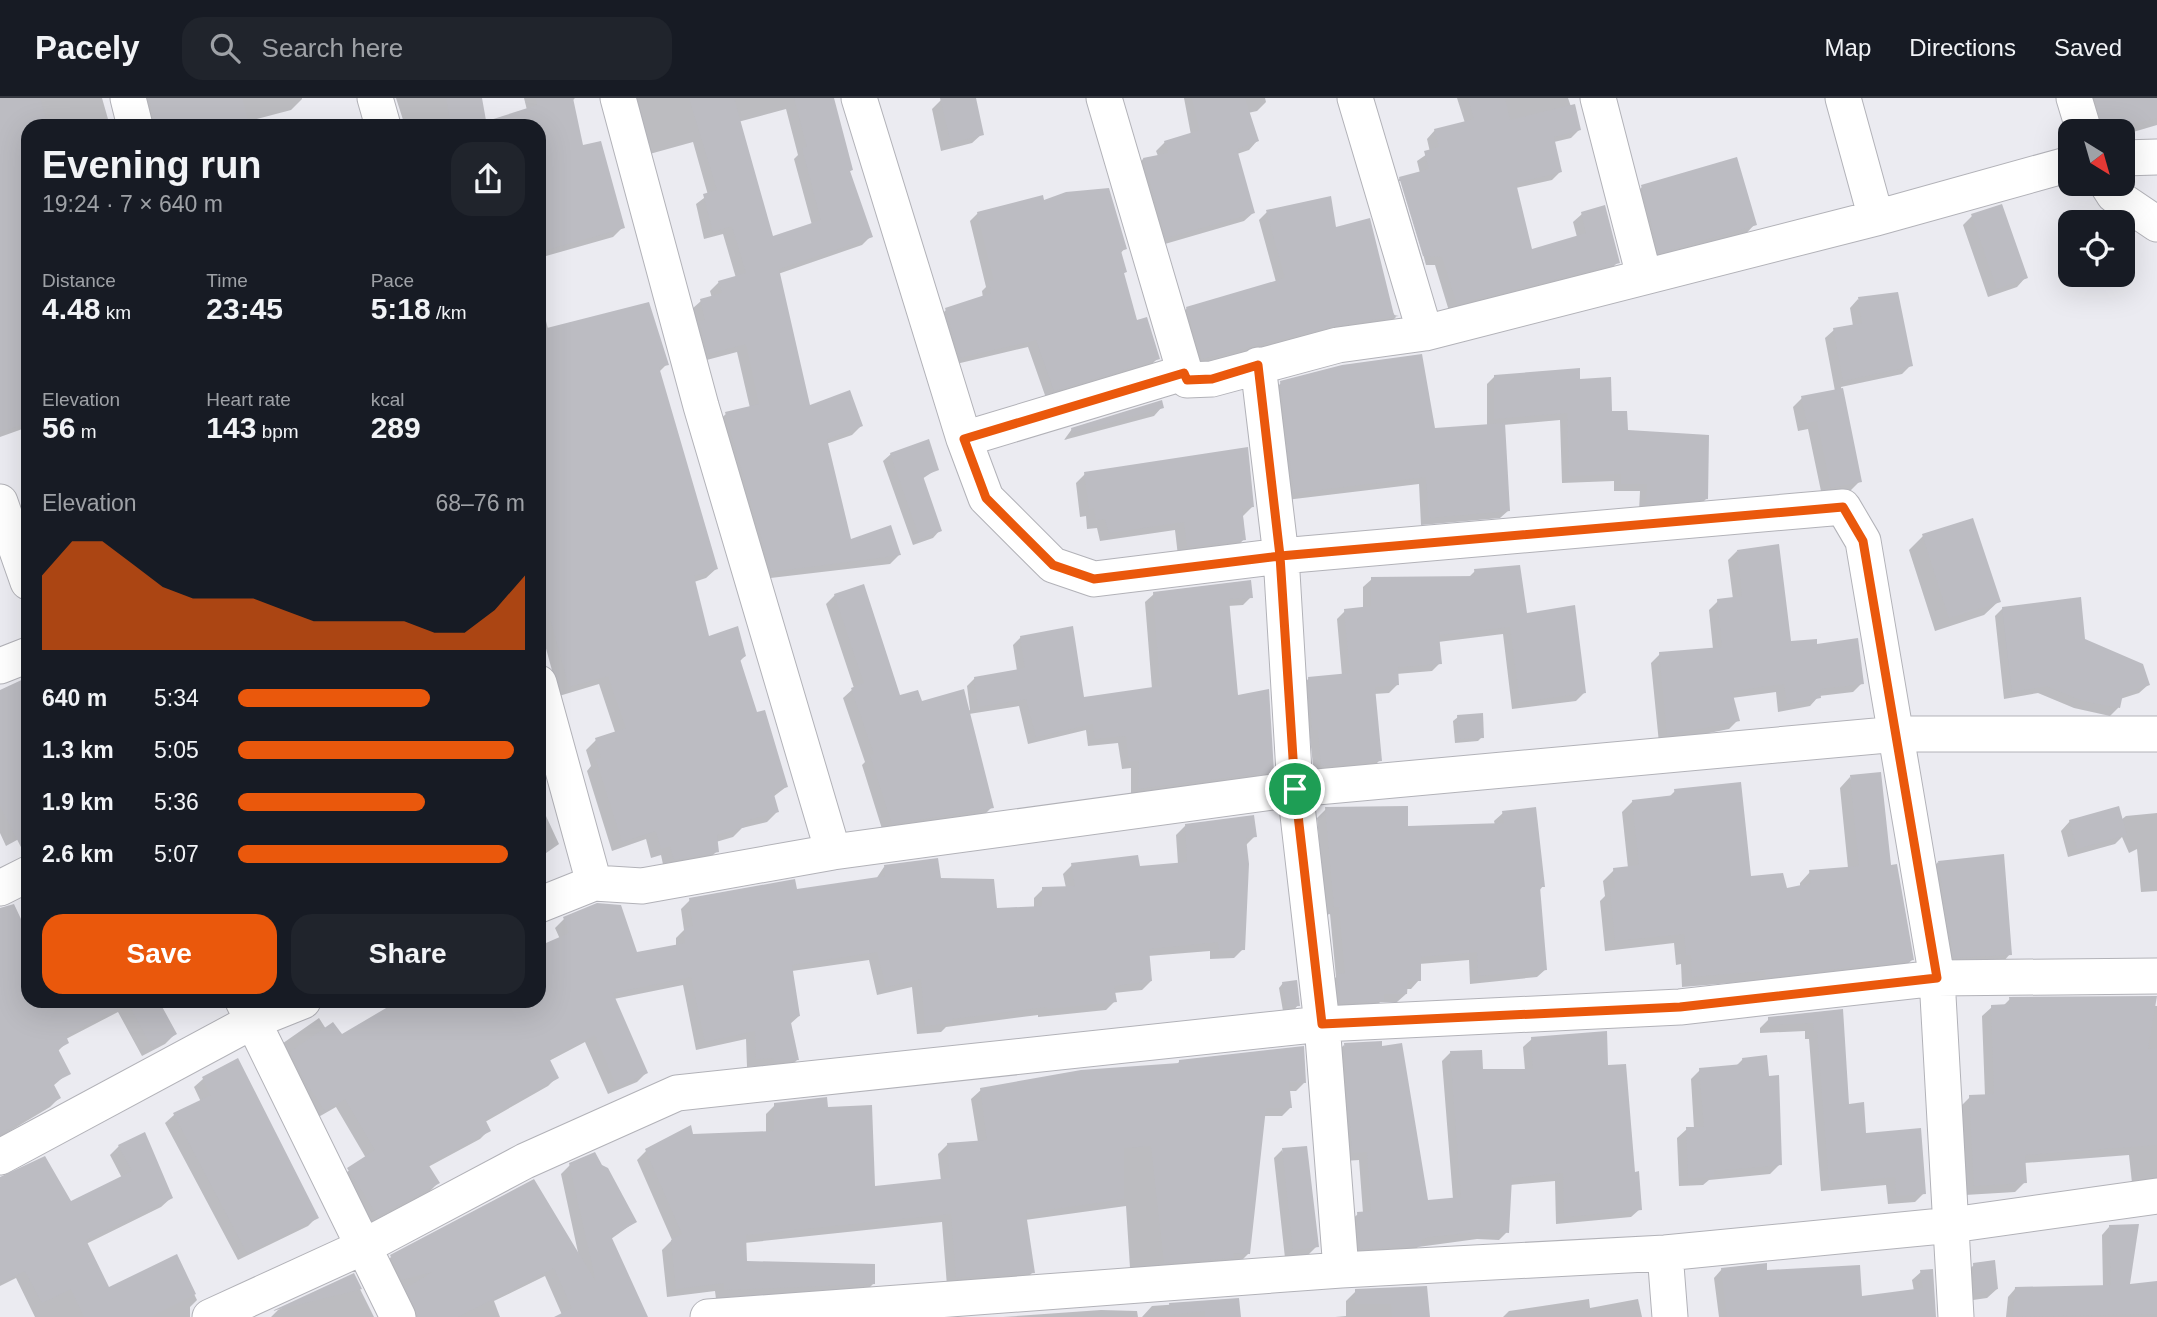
<!DOCTYPE html>
<meta charset="utf-8">
<style>
:root{--surface:#171b24;--page:#20242c;--text:#f1f3f6;--muted:#9ea1a6;--line:#363941;--accent:#ea580c}
body{margin:0;font-family:Arial,sans-serif;background:var(--page);color:var(--text);height:100vh;display:flex;flex-direction:column;font-size:26px;white-space:nowrap}
*{box-sizing:border-box;margin:0}
p{font-size:23px;color:var(--muted)}
.icon{flex:none;width:38px;height:38px;fill:none;stroke:currentColor;stroke-width:2;stroke-linecap:round;stroke-linejoin:round}
.map{position:relative;flex:1;overflow:hidden}
.details{position:absolute;left:21px;top:21px;width:525px;height:889px;display:flex;flex-direction:column;background:var(--surface);border-radius:21px;box-shadow:0 7px 28px #0002}
.details>*{flex:none}
.needle{width:46px;rotate:143deg}
.tools{position:absolute;left:2058px;top:21px;display:grid;gap:14px}
.tools a{display:grid;place-items:center;width:77px;height:77px;border-radius:14px;background:var(--surface);box-shadow:0 7px 28px #0002;font-size:35px}
.pin{position:absolute;display:grid;place-items:center;width:60px;height:60px;color:#fff;margin:-30px;border:4px solid #fff;border-radius:50%;box-shadow:0 2px 7px #0007}
.round{display:grid;place-items:center;flex:none;width:74px;height:74px;border-radius:21px;background:var(--page)}
.headline{display:flex;align-items:center;justify-content:space-between;height:119px;padding:0 21px}
h1{font-size:38px;font-weight:800;line-height:52px}
.stats{display:grid;grid-template-columns:repeat(3,1fr);gap:10px;height:119px;padding:7px 21px}
.stats div{display:grid;align-content:center}
.stats b{font-size:30px;font-weight:800}
.stats small{font-size:19px;font-weight:400}
.stats p{font-size:19px}
.chart{height:196px;padding:14px 21px}
.chart p{display:flex;justify-content:space-between}
.chart svg{width:100%;height:126px;margin-top:7px;fill:var(--accent);opacity:.7}
.button{display:flex;gap:14px;margin-top:auto;padding:14px 21px}
.button a{flex:1;height:80px;border-radius:21px;background:var(--accent);color:#fff;font-size:28px;font-weight:800;line-height:80px;text-align:center}
.button a+a{background:var(--page);color:var(--text)}
ul{padding:0 21px;list-style:none;font-size:23px}
li{display:grid;grid-template-columns:112px 84px 1fr;align-items:center;height:52px}
li i{height:18px;border-radius:9px;background:var(--accent)}
header{display:flex;align-items:center;gap:42px;box-sizing:border-box;height:98px;padding:0 35px;background:var(--surface);border-bottom:2px solid var(--line)}
header strong{font-size:33px}
nav{display:flex;gap:38px;margin-inline-start:auto;font-size:24px}
.search{width:490px;height:63px;background:var(--page);display:flex;align-items:center;gap:18px;box-sizing:border-box;padding:0 24px;border-radius:21px;color:var(--muted);font-size:26px}
.map>svg:first-child{display:block}
.shadow{fill:#0003;fill-rule:evenodd}
.building{fill:#bcbcc2}
.lines{fill:none;stroke-linecap:round;stroke-linejoin:round}
.street-casing{stroke:#b2b2b8;stroke-width:37}
.street{stroke:#fff;stroke-width:35}
.route-casing{stroke:#fff;stroke-width:14}
.route{stroke:#ea580c;stroke-width:9}
</style>
<header>
<strong>Pacely</strong>
<div class="search"><svg class="icon" aria-label="search" viewBox="0 0 24 24"><circle cx="10" cy="10" r="6"/><path d="M15 15l6 6"/></svg>Search here</div>
<nav><a>Map</a><a>Directions</a><a>Saved</a></nav>
</header>
<div class="map">
<svg width="2157" height="1219" viewBox="0 0 2157 1219">
<rect width="100%" height="100%" fill="#ebebf1"/>
<!-- shadow -->
<path class="shadow" d="M0,0H102L110,28H28V329L0,339Z
M145,0H302V1L291,12L246,24L247,28H142Z
M396,0H480L484,25L527,12L524,0H575L572,3L582,49L623,129L613,139L539,160V28H405Z
M628,0H832L851,72L849,75L871,138L862,147L778,176L809,309L861,328L852,337L826,346L849,443L899,457L890,466L762,481L717,324L726,316L750,310L737,254L699,264L692,211L701,203L712,200L710,193L719,184L736,180L723,136L704,141L696,106L708,97L693,44L646,57ZM786,11L798,57L794,61L812,127L771,140L738,24Z
M949,0H974L982,36L972,45L941,53L932,11L941,2Z
M1184,0H1265L1266,4L1257,13L1248,15L1257,43L1249,52L1237,56L1253,115L1244,123L1158,148L1135,70L1143,61L1158,58L1156,53L1165,44L1191,37Z
M1457,0H1568L1579,32L1571,40L1554,44L1560,74L1552,82L1516,90L1530,153L1577,139L1573,124L1582,116L1618,164L1610,172L1449,213L1435,167H1426L1403,83H1399L1424,167L1415,166L1392,89L1400,80L1420,75L1417,63L1430,54L1427,41L1435,32L1465,25Z
M2079,0H2157V27L2123,37V33H2089Z
M1642,89L1755,126L1741,141L1645,168L1628,103Z
M1043,104L1125,150L1120,156L1125,174L1122,177L1136,224L1158,260L1150,268L1046,300L1028,249L952,267L938,220L946,212L983,200L982,193L986,189L970,123L978,115Z
M1267,114L1335,131L1396,219L1389,226L1194,269L1179,219L1187,210L1276,184L1259,122Z
M1972,118L2026,179L2017,189L1988,199L1963,127Z
M539,195L548,231L667,266L659,274L716,471L706,480L694,484L708,540L745,558L739,564L755,617L786,689L773,699L777,714L767,724L742,730L733,739L716,744L717,753L707,763L664,771L661,757L651,760L646,741L612,753L587,673L591,668L586,652L596,642L615,634L599,586L559,598L539,525Z
M1858,201L1911,267L1902,276L1841,289L1860,383L1851,392L1822,398L1808,331L1798,333L1793,309L1802,300L1835,293L1825,240L1834,232L1853,228L1850,210Z
M1495,278L1578,282L1626,334L1707,400L1699,408L1639,413L1640,393H1614V383L1562,385L1560,322L1503,327L1509,412L1500,420L1421,427L1419,386L1286,402L1273,293L1281,285L1434,332L1487,328V286Z
M1162,309L1154,318L1064,342L1072,331Z
M891,356L937,371L922,381L940,432L933,440L913,447L883,363Z
M1085,376L1252,409L1243,418L1244,441L1235,451L1178,458L1175,432L1100,443L1097,430L1087,431L1086,418L1080,419L1076,385Z
M1923,438L1999,503L1984,517L1935,533L1909,452Z
M1737,453L1790,545L1816,548L1862,585L1853,594L1819,598L1810,608L1778,614L1776,594L1732,600L1738,622L1729,631L1659,645L1651,565L1660,556L1713,551L1709,512L1718,503L1733,501L1728,462Z
M1475,473L1525,517L1584,595L1576,603L1512,611L1503,536L1438,544L1440,565L1432,573L1396,576L1397,587L1389,595L1374,596L1380,662L1372,670L1314,676L1310,640H1305L1301,589L1309,580L1342,578L1337,521L1345,513L1363,510V489L1372,481L1468,480Z
M1154,496L1251,499L1243,507L1228,508L1237,599L1272,673L1264,681L1131,698V670L1122,671L1118,645L1088,648L1086,632L1028,646L1019,608L969,616L992,709L983,718L883,734L862,667L865,664L843,600L854,590L826,506L835,497L899,600L968,613L970,612L967,588L975,580L1017,573L1013,547L1021,539L1082,601L1152,591L1145,504Z
M2003,510L2084,542L2148,587L2139,595L2120,601L2118,610L2110,618L2074,610L2038,595L2004,601L1995,518Z
M28,580V736L6,748L0,735V594Z
M1458,619L1482,639L1478,643L1455,645L1453,623Z
M1850,679L1912,862L1901,872L1756,889L1755,883L1682,889L1681,866L1676,867L1674,845L1605,853L1600,803L1605,798L1603,783L1614,772L1628,770L1622,714L1632,704L1668,700L1675,693L1749,780L1786,792L1800,789V785L1810,774L1848,770L1840,690Z
M539,703L559,746L539,760Z
M1326,711L1407,730L1495,727L1494,723L1503,715L1543,788L1539,793L1546,871L1537,879L1470,886L1469,862L1419,866V882L1411,891H1406V896L1397,904H1380L1374,911L1332,913L1329,887L1336,879L1330,816L1326,817L1317,720Z
M2157,715V793L2141,794L2137,751L2129,755L2122,739L2115,746L2068,759L2061,733L2070,723L2121,722L2126,718Z
M1185,728L1255,738L1245,748L1243,851L1234,860L1210,861V853L1148,858L1151,883L1142,892L1114,895L1115,903L1106,912L1038,919V917L946,929L941,934L917,936L912,889L877,897L869,862L792,873L799,918L789,927L798,961L789,970L766,972V968L747,969L746,941L696,952L683,887L614,901L646,975L637,984L608,996L585,944L549,963L557,979L548,988L485,1024L489,1032L480,1041L428,1069L438,1085L429,1094L369,1126L339,1080L366,1060L336,1009L315,1021L276,950L319,920L326,931L341,939L401,903H539V850L560,841L555,830L564,821L636,856L676,848V840L684,832L681,811L690,802L796,793L876,781L884,769L940,781L995,812L1034,810V800L1043,791L1066,790L1063,776L1072,767L1138,770L1178,766L1176,737Z
M1938,764L2010,856L2003,864L1947,866L1931,772Z
M0,834L28,840V903H157L175,936L165,946L142,958L118,914L66,941L67,944L57,954L68,975L53,988L59,1000L50,1009L0,1039Z
M1283,885L1298,907L1294,912L1283,913L1279,890Z
M2010,901L2157,908V1082L2132,1085L2129,1057L2024,1065L2025,1084L2015,1094L1965,1097L1960,1009L1970,999L1985,998L1982,918L1992,909L2003,908Z
M1841,913L1847,1007L1864,1037L1924,1095L1915,1104L1888,1106L1886,1087L1821,1093L1809,941H1805V933L1760,935V930L1769,921Z
M1532,941L1607,969L1640,1111L1631,1119L1556,1126L1555,1083L1510,1087L1507,1134L1499,1142L1477,1141L1418,1149L1412,1155L1352,1159L1349,1124L1358,1116L1363,1115L1359,1062L1344,1063L1336,955L1344,947L1427,1104L1453,1101L1442,963L1450,955L1481,973L1525,972L1523,949Z
M1743,961L1780,1066L1770,1076L1709,1082L1703,1087L1679,1088L1677,1040L1687,1031H1694L1691,981L1700,972L1736,968Z
M238,962L317,1119L308,1128L238,1162L165,1025L174,1017L201,1004L194,989L203,981Z
M1180,963L1305,984L1296,993H1288L1291,1009L1282,1018H1264L1249,1155L1240,1164L1140,1174L1139,1169L1130,1170L1126,1108L1025,1122L1033,1174L1024,1183L947,1188L942,1124L744,1145L745,1165L873,1186L864,1195L716,1201L715,1193L667,1199L662,1152L672,1142L637,1062L646,1053L692,1038L766,1035V1016L775,1007L826,1011L873,1090L941,1083L938,1056L947,1047L978,1044L971,1001L981,992L1176,967Z
M119,1048L171,1100L161,1109L86,1146L108,1192L176,1159L197,1202L190,1209V1219H35L16,1180L0,1188V1079L70,1106L122,1080L110,1057Z
M1282,1052L1317,1148L1308,1157L1285,1160L1274,1060Z
M570,1067L635,1124L611,1141L646,1219H563L545,1178L494,1203L500,1219H407L382,1168L391,1159H579L561,1076Z
M2109,1129L2128,1188L2157,1185V1219H2006L2008,1199L2015,1191L2103,1189L2102,1137Z
M1974,1167L1997,1191L1987,1200L1966,1203L1964,1176Z
M1722,1171L1765,1174L1861,1200L1914,1193L1912,1182L1921,1174L1935,1219H1719L1714,1180Z
M353,1177L374,1219H271L278,1212Z
M1356,1193L1429,1219H1335L1346,1218V1203Z
M1589,1201L1590,1210L1638,1201L1642,1219H1503L1509,1213Z
M1237,1202L1239,1219H1142L1152,1208Z
M1101,1212L1137,1213L1138,1219H1003Z"/>
<!-- building -->
<path class="building" d="M0,0H40L48,28H28V325L0,334Z
M149,0H242L249,28H155Z
M446,0H482L487,28H451Z
M536,0H573L583,47L601,43L625,130L539,154V28H488L487,23L537,7Z
M689,0H734L773,138L821,122L802,50L807,49L794,0H834L853,72L850,73L873,139L779,171L810,307L850,292L863,328L827,341L851,441L891,427L901,457L771,474L725,314L759,306L746,246L708,256L699,223L705,222L700,201L722,195L718,183L746,175L732,128L713,134L703,96L717,92Z
M940,0H976L984,37L951,45Z
M1192,0H1245L1259,43L1237,51L1255,115L1166,140L1143,60L1168,55L1164,43L1200,32Z
M1468,0H1505L1510,22L1575,6L1581,32L1554,39L1562,74L1516,85L1532,151L1586,135L1581,114L1605,107L1620,165L1457,206L1442,159L1423,158L1399,79L1429,71L1424,53L1439,49L1434,31L1474,21Z
M2095,0H2157V20L2104,33Z
M1737,59L1757,127L1659,155L1641,87Z
M1109,90L1127,151L1121,153L1127,174L1124,175L1137,222L1147,219L1160,261L1054,293L1036,242L960,260L945,210L991,195L989,183L994,182L977,114L1043,97L1044,102L1066,94Z
M1331,98L1336,129L1370,120L1394,217L1399,218L1333,228L1202,261L1186,209L1285,180L1266,112Z
M2002,106L2028,180L1997,191L1971,116Z
M1898,194L1913,268L1843,283L1833,230L1862,225L1858,199Z
M649,204L669,267L659,269L718,471L694,478L709,538L738,528L746,558L740,561L757,614L765,612L788,689L773,693L779,714L744,723L745,729L717,737L719,754L674,762L670,748L661,751L656,733L622,744L596,661L601,660L595,640L626,630L608,578L569,589L548,513L539,514V232Z
M1422,256L1435,330L1505,325L1510,413L1429,420L1426,379L1294,395L1280,283L1342,267Z
M1580,270V281L1611,279L1612,313H1627L1628,332L1709,337L1708,401L1646,406L1647,386H1621V376L1569,378L1567,315L1494,321V277Z
M1843,290L1862,384L1831,390L1817,323L1807,325L1801,298Z
M1162,302L1164,310L1072,335L1071,330Z
M929,341L939,372L923,378L942,433L920,441L890,355Z
M1248,349L1254,409L1242,410L1246,442L1187,449L1184,424L1109,435L1105,421L1096,422L1094,410L1089,411L1084,374Z
M1973,420L2001,504L1949,520L1922,436Z
M1779,446L1791,543L1817,541V546L1858,540L1864,586L1820,591L1821,600L1787,606L1784,586L1732,593L1740,623L1667,637L1659,554L1722,549L1717,501L1742,498L1737,452Z
M1520,467L1527,515L1575,507L1586,595L1520,604L1510,529L1439,537L1442,566L1398,569L1399,587L1375,589L1382,663L1321,668L1318,632H1312L1308,579L1350,575L1344,511L1371,508V479L1475,478L1474,471Z
M1251,482L1253,500L1229,501L1238,597L1269,591L1274,674L1138,691L1139,662L1129,664L1126,638L1095,641L1093,626L1036,639L1026,601L978,609L974,579L1025,570L1020,538L1073,528L1084,599L1160,588L1153,494Z
M864,486L900,597L918,592L922,603L964,591L994,710L892,726L870,657L874,656L851,590L864,585L834,496Z
M2081,499L2085,541L2143,566L2150,587L2123,596L2120,610L2083,603L2047,588L2012,594L2002,509Z
M28,579V756L25,757L0,708V592Z
M1483,615L1484,640L1459,641L1457,617Z
M1881,674L1891,767L1897,766L1914,862L1766,879L1765,873L1692,879L1691,857H1686L1684,836L1615,843L1610,791L1615,790L1613,770L1639,767L1632,702L1675,697L1674,691L1741,684L1751,778L1783,775L1787,790L1811,785L1809,772L1859,768L1850,677Z
M1408,708V728L1504,725L1502,713L1536,709L1545,789H1540L1547,872L1478,878L1477,854L1421,859V883H1408L1407,896H1384V903L1340,905L1337,876L1345,875L1339,809H1334L1325,709Z
M2119,708L2127,737L2077,751L2069,722Z
M1254,717L1257,739L1246,740L1249,766L1245,852L1219,853L1218,844L1149,851L1152,883L1114,888L1117,904L1047,911V909L952,921V925L925,928L921,881L886,889L877,854L792,867L800,918L790,920L799,962L774,964V960L756,961L755,933L705,944L691,879L613,895L648,975L617,989L595,937L549,960L559,980L485,1021L491,1033L428,1066L440,1085L378,1118L347,1070L375,1052L345,1001L325,1013L306,985L290,954L333,924L342,936L398,903H539V848L569,835L563,819L597,805L621,807L637,854L685,845L684,830L693,828L689,800L795,781L797,791L885,778L884,767L938,760L941,780L994,781L997,810L1042,808V789L1075,788L1071,765L1138,757L1140,768L1187,764L1185,726Z
M2004,756L2012,857L1954,860L1938,763Z
M14,806L28,836V903H159L177,936L152,950L128,905L66,938L69,945L58,951L71,976L53,985L61,1000L0,1036V810Z
M1297,882L1300,908L1287,909L1282,884Z
M2157,898L2148,951L2157,950V1047L2025,1057L2027,1085L1974,1088L1969,997L1994,996L1991,907L2010,906L2009,899Z
M1843,911L1849,1006L1864,1004L1866,1035L1921,1030L1926,1096L1896,1098L1895,1079L1829,1085L1817,933H1814L1813,925L1768,927V919Z
M1607,933L1608,967L1626,966L1635,1074L1639,1073L1642,1112L1564,1119L1563,1075L1512,1080L1509,1135L1487,1133L1428,1139L1421,1142L1422,1148L1360,1151L1357,1114L1371,1113L1367,1054L1352,1055L1344,945L1382,943V948L1402,945L1428,1102L1461,1099L1450,953L1482,952L1483,971H1533L1531,939Z
M1304,948L1306,985L1289,984L1292,1010H1266L1250,1156L1233,1155L1234,1160L1164,1165L1151,1048L1124,1050V1101L1026,1115L1035,1175L956,1180L951,1116L746,1137L747,1163L875,1166V1186L724,1192V1185L676,1191L671,1142L682,1136L645,1051L691,1027L693,1036L774,1033V1005L827,999L828,1009L872,1007L875,1088L950,1080L947,1045L987,1042L980,990L1081,972L1179,965V962Z
M1767,957L1769,978L1779,977L1782,1067L1714,1073V1079L1688,1080L1686,1029H1704L1699,970L1743,966L1742,960Z
M238,960L319,1120L247,1155L173,1015L211,997L202,979Z
M145,1034L173,1100L86,1142L109,1189L177,1156L196,1196L150,1219H84L71,1191L42,1205L25,1173L0,1185V1079L45,1058L71,1103L132,1073L118,1047Z
M1307,1048L1319,1149L1293,1152L1282,1050Z
M595,1054L602,1067L608,1070L637,1124L611,1138L648,1219H554L572,1210L554,1170L458,1219H418L406,1190L433,1174L402,1182L390,1157L534,1081L596,1184L569,1065Z
M2139,1126L2130,1186L2157,1183V1216L2013,1219L2015,1189L2111,1187L2109,1127Z
M1995,1162L1998,1191L1975,1195L1973,1165Z
M1767,1165V1172L1860,1167L1862,1198L1923,1190L1920,1172L1933,1171L1936,1219H1727L1721,1170Z
M354,1175L362,1191L272,1213Z
M1427,1188L1430,1219H1392L1391,1206H1355V1191Z
M1239,1200L1241,1219H1205V1213L1170,1217L1169,1205Z"/>
<g class="lines">
<!-- street casing -->
<g class="street-casing">
<path id="street" d="M128,0L135,28
M375,0L383,28
M618,0L701,308L833,754
M859,0L964,341L986,400L1053,467L1094,481L1281,458L1843,409L1863,443L1937,880L1956,1219
M1104,0L1187,282L1212,281L1338,247L1425,235L1876,120L2070,66
M1355,0L1425,235
M1598,0L1644,178
M1843,0L1876,120
M2074,0L2084,33
M2123,60L2157,59
M2107,86L2114,97L2157,126
M1258,267L1281,458L1295,691L1322,926L1341,1172
M964,341L1183,275
M0,404L28,484
M0,568L28,557
M539,585L594,785
M0,790L28,776
M539,807L594,785L642,788L833,754L1295,691L1898,636H2157
M243,903L398,1219
M0,1059L253,923L303,903
M1665,1155L1670,1219
M210,1219L365,1148L525,1063L677,995L1322,926L1680,909L1937,880L2157,878
M708,1219L1341,1172L1665,1155L1952,1127L2157,1098"/>
</g>
<!-- street -->
<use href="#street" class="street"/>
</g>
<g class="lines">
<!-- route casing -->
<g class="route-casing">
<path id="route" d="M1295,691L1322,926L1680,909L1937,880L1863,443L1843,409L1280,458L1258,267L1212,281L1187,282L1184,275L964,341L986,400L1053,467L1094,481L1280,458L1295,691"/>
</g>
<!-- route -->
<use href="#route" class="route"/>
</g>
</svg>
<div class="tools">
<a><svg class="needle" viewBox="-14 -14 28 28"><path d="M0-13l5 13h-10z" fill="#e53935"/><path d="M0 13l5-13h-10z" fill="#9ea1a6"/></svg></a>
<a><svg class="icon" aria-label="locate" viewBox="0 0 24 24"><circle cx="12" cy="12" r="6"/><path d="M12 2v4M12 18v4M2 12h4M18 12h4"/></svg></a>
</div>
<div class="pin" style="left:1295px;top:691px;background:#1e9e55"><svg class="icon" aria-label="arrive" viewBox="0 0 24 24"><path d="M6 21V4h12l-3 4 3 4H6"/></svg></div>
<section class="details">
<div class="headline"><div><h1>Evening run</h1><p>19:24 · 7 × 640 m</p></div><a class="round"><svg class="icon" aria-label="share" viewBox="0 0 24 24"><path d="M12 15V3M7 8l5-5 5 5M5 13v7h14v-7"/></svg></a></div>
<div class="stats">
<div><p>Distance</p><b>4.48<small> km</small></b></div>
<div><p>Time</p><b>23:45</b></div>
<div><p>Pace</p><b>5:18<small> /km</small></b></div>
</div>
<div class="stats">
<div><p>Elevation</p><b>56<small> m</small></b></div>
<div><p>Heart rate</p><b>143<small> bpm</small></b></div>
<div><p>kcal</p><b>289</b></div>
</div>
<div class="chart"><p><span>Elevation</span>68–76 m</p>
<svg viewBox="0 0 160 44" preserveAspectRatio="none"><path d="M0 44V18L10 6L20 6L30 14L40 22L50 26L60 26L70 26L80 30L90 34L100 34L110 34L120 34L130 38L140 38L150 30L160 18V44z"/></svg>
</div>
<ul>
<li><b>640 m</b>5:34<i style="width:67%"></i></li>
<li><b>1.3 km</b>5:05<i style="width:96%"></i></li>
<li><b>1.9 km</b>5:36<i style="width:65%"></i></li>
<li><b>2.6 km</b>5:07<i style="width:94%"></i></li>
</ul>
<div class="button"><a>Save</a><a>Share</a></div>
</section>
</div>
